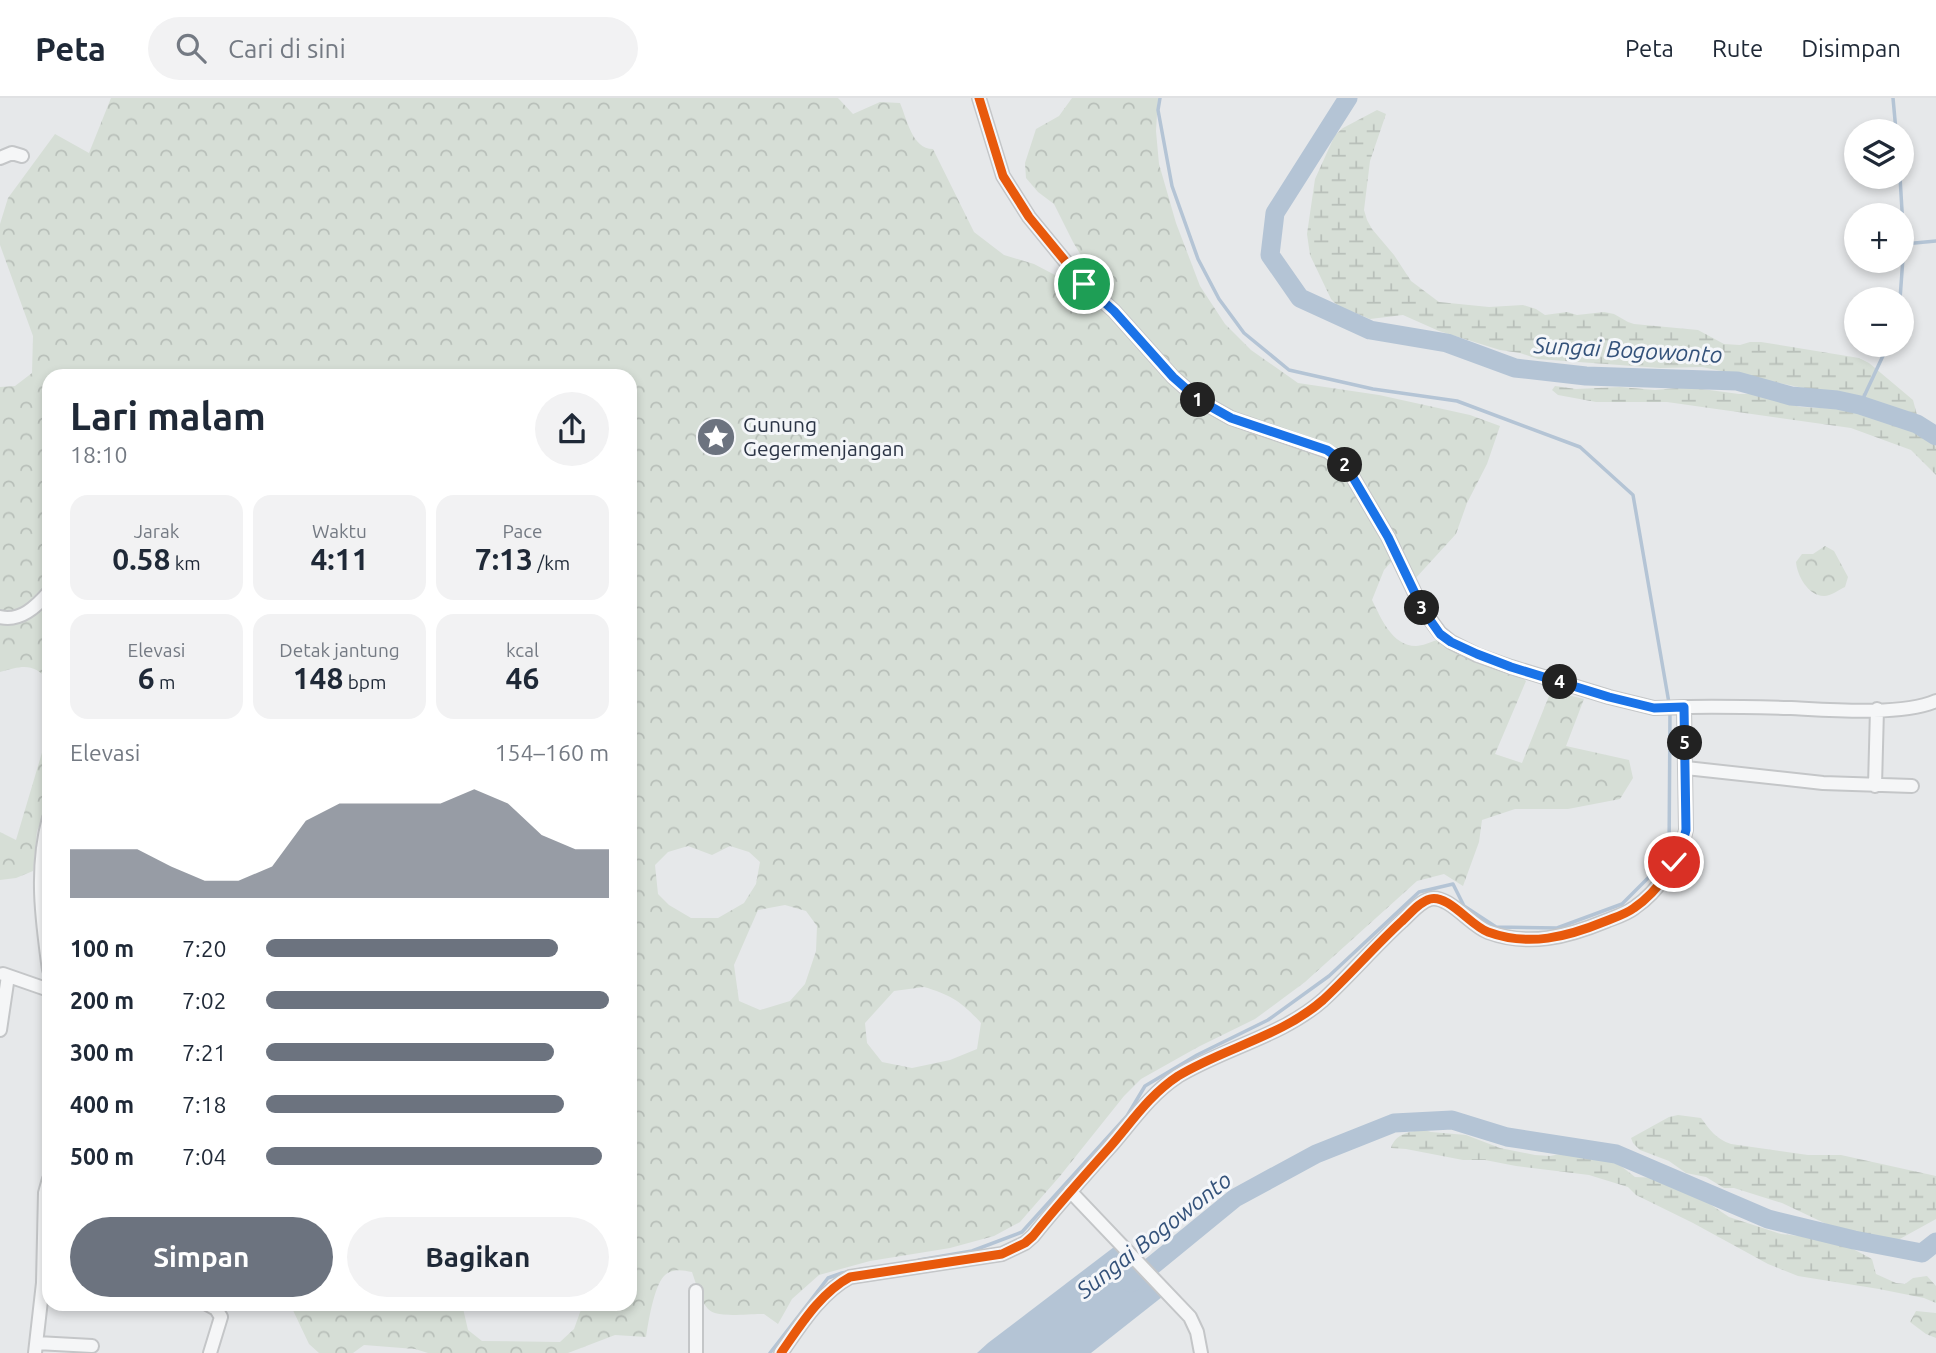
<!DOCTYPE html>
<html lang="id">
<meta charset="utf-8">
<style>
:root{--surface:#fff;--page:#f2f2f3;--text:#1f2937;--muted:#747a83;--line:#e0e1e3;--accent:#6c737f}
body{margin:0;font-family:Ubuntu,sans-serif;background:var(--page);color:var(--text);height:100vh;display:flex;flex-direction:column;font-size:26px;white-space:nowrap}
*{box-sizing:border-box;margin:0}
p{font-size:23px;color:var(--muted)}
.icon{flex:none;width:38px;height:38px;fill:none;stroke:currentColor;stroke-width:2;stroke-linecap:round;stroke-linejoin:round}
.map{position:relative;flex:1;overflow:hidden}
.details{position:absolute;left:42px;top:271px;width:595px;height:942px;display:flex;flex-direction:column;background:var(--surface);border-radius:21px;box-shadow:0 4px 10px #0003}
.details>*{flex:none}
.fabs{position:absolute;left:1844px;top:21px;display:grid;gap:14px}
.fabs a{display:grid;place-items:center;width:70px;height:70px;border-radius:50%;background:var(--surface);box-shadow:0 4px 10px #0003;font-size:35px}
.pin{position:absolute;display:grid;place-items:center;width:60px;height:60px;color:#fff;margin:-30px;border:4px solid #fff;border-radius:50%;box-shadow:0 2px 7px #0007}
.km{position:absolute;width:35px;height:35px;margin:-18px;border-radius:50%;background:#222;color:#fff;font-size:19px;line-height:35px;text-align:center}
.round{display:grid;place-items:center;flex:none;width:74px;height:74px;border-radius:37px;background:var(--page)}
.summary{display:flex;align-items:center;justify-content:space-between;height:119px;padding:0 28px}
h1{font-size:38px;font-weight:600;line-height:52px}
.metrics{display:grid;grid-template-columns:repeat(3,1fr);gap:10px;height:119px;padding:7px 28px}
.metrics div{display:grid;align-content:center;border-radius:18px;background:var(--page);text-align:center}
.metrics b{font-size:30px;font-weight:600}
.metrics small{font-size:19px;font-weight:400}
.metrics p{font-size:19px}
.chart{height:196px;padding:14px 28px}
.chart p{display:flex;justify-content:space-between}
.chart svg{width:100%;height:126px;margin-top:7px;fill:var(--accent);opacity:.7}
.cta{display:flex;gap:14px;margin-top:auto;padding:14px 28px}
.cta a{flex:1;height:80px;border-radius:42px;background:var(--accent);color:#fff;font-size:28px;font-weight:600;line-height:80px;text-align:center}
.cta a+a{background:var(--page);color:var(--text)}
ul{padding:0 28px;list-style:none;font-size:23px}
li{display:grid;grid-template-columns:112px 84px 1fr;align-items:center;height:52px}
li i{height:18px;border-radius:9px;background:var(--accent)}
header{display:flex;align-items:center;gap:42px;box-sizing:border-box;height:98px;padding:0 35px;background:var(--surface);border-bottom:2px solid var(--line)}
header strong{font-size:33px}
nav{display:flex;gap:38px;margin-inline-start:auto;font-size:24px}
.search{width:490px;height:63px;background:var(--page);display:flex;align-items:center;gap:18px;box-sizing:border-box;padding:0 24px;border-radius:38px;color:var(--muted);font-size:26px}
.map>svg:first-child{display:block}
.forest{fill:url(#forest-crowns);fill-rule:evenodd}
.wetland{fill:url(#wetland-marsh)}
.water{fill:#b4c4d5}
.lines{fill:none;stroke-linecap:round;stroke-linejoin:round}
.stream{stroke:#b4c4d5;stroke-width:3.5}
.river{stroke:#b4c4d5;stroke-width:19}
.street-casing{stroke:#c4c6c8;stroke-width:16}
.street{stroke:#f5f6f7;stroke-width:12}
.cycleway-casing{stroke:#f4f6f9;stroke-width:13}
.cycleway{stroke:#e8590c;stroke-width:9}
.route-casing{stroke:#fff;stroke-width:14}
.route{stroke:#1a73e8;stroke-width:9}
.labels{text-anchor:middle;stroke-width:6;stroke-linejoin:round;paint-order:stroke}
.poi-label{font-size:21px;fill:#2b3445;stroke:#f4f6f9;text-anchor:start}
.water-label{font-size:23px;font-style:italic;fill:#34527a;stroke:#f4f6f9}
</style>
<header>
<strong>Peta</strong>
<div class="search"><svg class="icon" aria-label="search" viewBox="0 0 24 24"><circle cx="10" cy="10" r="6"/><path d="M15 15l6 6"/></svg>Cari di sini</div>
<nav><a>Peta</a><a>Rute</a><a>Disimpan</a></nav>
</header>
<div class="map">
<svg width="1936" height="1255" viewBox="0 0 1936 1255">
<defs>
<pattern id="forest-crowns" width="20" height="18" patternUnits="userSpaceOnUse" patternTransform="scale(1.75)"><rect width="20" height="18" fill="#d6ded6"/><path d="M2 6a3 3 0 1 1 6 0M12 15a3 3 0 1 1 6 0" fill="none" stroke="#b8bfb9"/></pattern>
<pattern id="wetland-marsh" width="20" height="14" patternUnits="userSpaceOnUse" patternTransform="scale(1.75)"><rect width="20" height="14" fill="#d6ded6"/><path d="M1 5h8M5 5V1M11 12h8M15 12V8" fill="none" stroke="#b8bfb9"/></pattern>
</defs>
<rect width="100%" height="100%" fill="#e6e8ea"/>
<!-- forest -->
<path class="forest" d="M111,0H838L853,16L880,4L900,5C907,21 912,51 933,51L974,134L1004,157L1034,166L1074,187L1090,172L1073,144L1054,106L1038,94L1026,80L1025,65L1036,31L1059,18L1072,0H1158L1156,33L1159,66L1176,125L1200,188L1225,226L1251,252L1298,285L1379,297L1470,317L1500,328L1487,366L1467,405L1456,436L1414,482L1407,462L1392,463L1384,472L1372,502C1381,520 1392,548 1416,548C1422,548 1431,544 1437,542L1462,558L1516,574L1526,583L1495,656L1522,665L1551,593L1584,601L1566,648L1629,662L1633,680L1620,701L1568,711H1515L1482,722L1479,744L1463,788L1444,776L1417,783L1305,884L1255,921L1198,949L1141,981L1124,998L1060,1078L1020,1124L994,1138L950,1150L870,1163L819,1177L792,1201L778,1226L764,1216C751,1215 717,1221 708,1211C700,1202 696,1185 692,1174C682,1172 672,1170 664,1178C654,1188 648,1225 646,1239L615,1237L568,1255H428L415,1251L364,1247L353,1255H319L309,1246L290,1206H462L468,1232L482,1243L560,1244L574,1231L583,1206H630V278H49V583C33,564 22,568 0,574V289L15,288L32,275L33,238L0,147V126L8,100L55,36L89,55ZM688,748L712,757L730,748L749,754L760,764L756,786L744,805L718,820H691L669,807L658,796L655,767L668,754ZM785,807L806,813L817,828L816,853L805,886L790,903L760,912L739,903L734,867L758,812ZM924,889C951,897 962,904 981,925L977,951L950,962L912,970L882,964L867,945L865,925L894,893Z
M1825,448L1834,453L1848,479L1845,489C1838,492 1831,498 1824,498C1808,498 1797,477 1796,464L1802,456H1813Z
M49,631V704L37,733L33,773L16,780L0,782V734L16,742Z
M1916,1213L1936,1215V1240L1926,1236L1910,1224Z"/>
<!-- wetland -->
<path class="wetland" d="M1377,12L1386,16L1370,63L1364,112L1367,122L1372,131L1394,157L1411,183L1439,204L1489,209L1523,207L1536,211L1545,217L1567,214L1577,217L1604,214L1614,216L1628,224L1634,226L1698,232L1724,246L1740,247L1750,244H1761L1859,260L1869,265L1913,302L1917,317L1909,318L1880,306L1702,269L1660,270L1538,261L1520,255L1500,252L1439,233L1403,217L1370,221L1338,208L1331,201L1310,157L1307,136L1315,81L1335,37L1343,30Z
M1555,288L1576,291L1620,289L1655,292L1687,289L1739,296H1758L1800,309L1841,311L1899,324L1909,329L1933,345L1936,349V377L1911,352L1851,330L1667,304H1596L1558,297L1552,292Z
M1678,1017L1701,1020C1710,1032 1716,1041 1731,1046L1808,1057H1841L1936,1078V1121L1898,1142L1863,1138L1837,1131L1782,1105L1734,1090H1724L1706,1079L1686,1075L1669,1063L1640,1052L1633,1045L1631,1040L1669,1019Z
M1422,1031L1431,1034L1466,1037L1500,1050L1535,1057L1550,1058L1570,1054L1612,1061L1635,1079L1660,1080L1695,1096L1729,1119L1781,1136L1836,1142L1872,1161L1876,1176L1896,1185L1905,1186L1913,1180L1927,1178L1936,1188V1205L1924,1200L1879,1191L1798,1178L1768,1166L1693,1125L1636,1097L1628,1089L1589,1077L1516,1068L1485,1062H1463L1406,1051L1391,1050C1396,1035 1408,1035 1422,1031Z"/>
<!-- water -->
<path class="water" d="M1114,1149L1133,1166L1162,1199L1091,1255H977L988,1245Z"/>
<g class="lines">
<!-- stream -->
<path class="stream" d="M1160,0L1158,12L1172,88L1198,161L1219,201L1244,235L1289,272L1373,291L1457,303L1580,349L1633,397L1669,605
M1893,0L1896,33
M1900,79L1904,146
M1900,201L1904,146L1936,143
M1860,307L1888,247
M919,1162L972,1153L1022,1134L1127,1018L1145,988L1197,957L1268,922L1329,878L1419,794L1453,786L1464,808L1496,829L1557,830L1622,806L1669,759L1670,613
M770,1255L828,1180L842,1175L863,1171"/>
<!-- river -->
<path class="river" d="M1348,0L1275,115L1270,157L1300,200L1370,232L1447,245L1515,270L1586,278L1737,283L1791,298L1837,302L1860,307L1917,326L1936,338
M1131,1185L1235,1100L1316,1056L1394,1025L1452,1022L1507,1039L1616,1056L1768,1121L1854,1142L1922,1155L1936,1144"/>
<!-- street casing -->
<g class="street-casing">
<path id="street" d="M0,60L12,55L22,58
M0,519C20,524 36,509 49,494
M1684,609C1720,608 1755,609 1791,610C1830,612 1901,618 1936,603
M1686,670L1823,685L1912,688
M1875,688L1877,611
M49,720C35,770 42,822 49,872
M3,876L49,892
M0,932L8,878
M1070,1093L1190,1219L1197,1234L1201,1255
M207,1206L216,1211L221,1219L210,1255
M37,1245L92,1248
M35,1255L43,1185L45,1095L49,1081
M696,1255V1193
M781,1255C800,1228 820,1195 850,1179L1002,1156L1025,1145L1033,1138C1057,1108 1083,1079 1109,1050C1131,1025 1149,997 1178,978C1224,950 1282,938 1323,902C1350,877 1374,849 1401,824C1410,816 1419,804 1430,801C1448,796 1471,828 1488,834C1529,849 1567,839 1606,823C1616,819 1626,816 1634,810C1659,793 1680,761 1686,732L1684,609L1654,610L1609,599L1511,569L1477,557L1451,544L1440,535L1423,512L1388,439L1348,371L1338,360L1327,353L1231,320L1199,302L1173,279L1114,213L1084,186L1029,119L1003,78L979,0"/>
</g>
<!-- street -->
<use href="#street" class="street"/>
<!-- cycleway casing -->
<g class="cycleway-casing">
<path id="cycleway" d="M781,1255C800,1228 820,1195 850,1179L1002,1156L1025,1145L1033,1138C1057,1108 1083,1079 1109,1050C1131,1025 1149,997 1178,978C1224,950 1282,938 1323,902C1350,877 1374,849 1401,824C1410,816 1419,804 1430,801C1448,796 1471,828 1488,834C1529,849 1567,839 1606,823C1616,819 1626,816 1634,810C1659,793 1680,761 1686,732L1684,609L1654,610L1609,599L1511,569L1477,557L1451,544L1440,535L1423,512L1388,439L1348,371L1338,360L1327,353L1231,320L1199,302L1173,279L1114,213L1084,186L1029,119L1003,78L979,0"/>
</g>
<!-- cycleway -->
<use href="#cycleway" class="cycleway"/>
</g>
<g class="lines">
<!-- route casing -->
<g class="route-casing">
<path id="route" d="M1084,186L1114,213L1173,279L1199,302L1231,320L1327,352L1338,360L1348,371L1388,439L1423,512L1440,536L1451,544L1477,556L1511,569L1609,599L1654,610L1684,609L1686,732L1681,751L1674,764"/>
</g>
<!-- route -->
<use href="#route" class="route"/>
</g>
<!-- icons -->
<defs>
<g id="sight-disc" transform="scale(2.0125)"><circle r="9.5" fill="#6c737f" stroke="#f4f6f9"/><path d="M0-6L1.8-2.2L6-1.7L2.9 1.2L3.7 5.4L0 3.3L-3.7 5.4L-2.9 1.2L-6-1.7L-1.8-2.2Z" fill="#fff"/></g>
</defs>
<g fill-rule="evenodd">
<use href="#sight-disc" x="716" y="339"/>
</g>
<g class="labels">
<!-- poi labels -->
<g class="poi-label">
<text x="743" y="334">Gunung<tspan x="743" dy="24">Gegermenjangan</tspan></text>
</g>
<!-- water labels -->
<g class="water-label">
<text transform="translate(1628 252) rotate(3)" y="8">Sungai Bogowonto</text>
<text transform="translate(1154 1137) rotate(-38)" y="8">Sungai Bogowonto</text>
</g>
</g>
</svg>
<div class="fabs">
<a><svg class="icon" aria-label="layers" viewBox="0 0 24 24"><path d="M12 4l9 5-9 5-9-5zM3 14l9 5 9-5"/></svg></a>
<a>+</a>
<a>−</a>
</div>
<div class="pin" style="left:1084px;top:186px;background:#1e9e55"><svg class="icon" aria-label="arrive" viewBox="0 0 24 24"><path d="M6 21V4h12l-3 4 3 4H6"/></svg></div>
<div class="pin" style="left:1674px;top:764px;background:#d93025"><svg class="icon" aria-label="check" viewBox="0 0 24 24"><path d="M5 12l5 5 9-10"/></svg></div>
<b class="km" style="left:1198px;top:302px">1</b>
<b class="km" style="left:1345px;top:367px">2</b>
<b class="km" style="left:1422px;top:510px">3</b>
<b class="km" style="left:1560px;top:584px">4</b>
<b class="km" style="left:1685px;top:645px">5</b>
<section class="details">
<div class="summary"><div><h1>Lari malam</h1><p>18:10</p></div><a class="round"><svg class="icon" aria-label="share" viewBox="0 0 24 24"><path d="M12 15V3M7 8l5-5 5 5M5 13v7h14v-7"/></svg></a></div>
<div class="metrics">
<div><p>Jarak</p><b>0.58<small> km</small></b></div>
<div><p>Waktu</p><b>4:11</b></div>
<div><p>Pace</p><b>7:13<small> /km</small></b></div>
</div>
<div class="metrics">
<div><p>Elevasi</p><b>6<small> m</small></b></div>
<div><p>Detak jantung</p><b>148<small> bpm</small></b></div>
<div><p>kcal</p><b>46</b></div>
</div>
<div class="chart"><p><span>Elevasi</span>154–160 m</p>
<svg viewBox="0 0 160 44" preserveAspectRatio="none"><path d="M0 44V27L10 27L20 27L30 33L40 38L50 38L60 33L70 17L80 11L90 11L100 11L110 11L120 6L130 11L140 22L150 27L160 27V44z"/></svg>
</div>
<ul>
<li><b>100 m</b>7:20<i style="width:85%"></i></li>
<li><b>200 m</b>7:02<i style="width:100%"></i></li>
<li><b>300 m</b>7:21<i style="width:84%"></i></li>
<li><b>400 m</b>7:18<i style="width:87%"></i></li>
<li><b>500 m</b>7:04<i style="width:98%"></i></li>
</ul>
<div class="cta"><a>Simpan</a><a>Bagikan</a></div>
</section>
</div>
